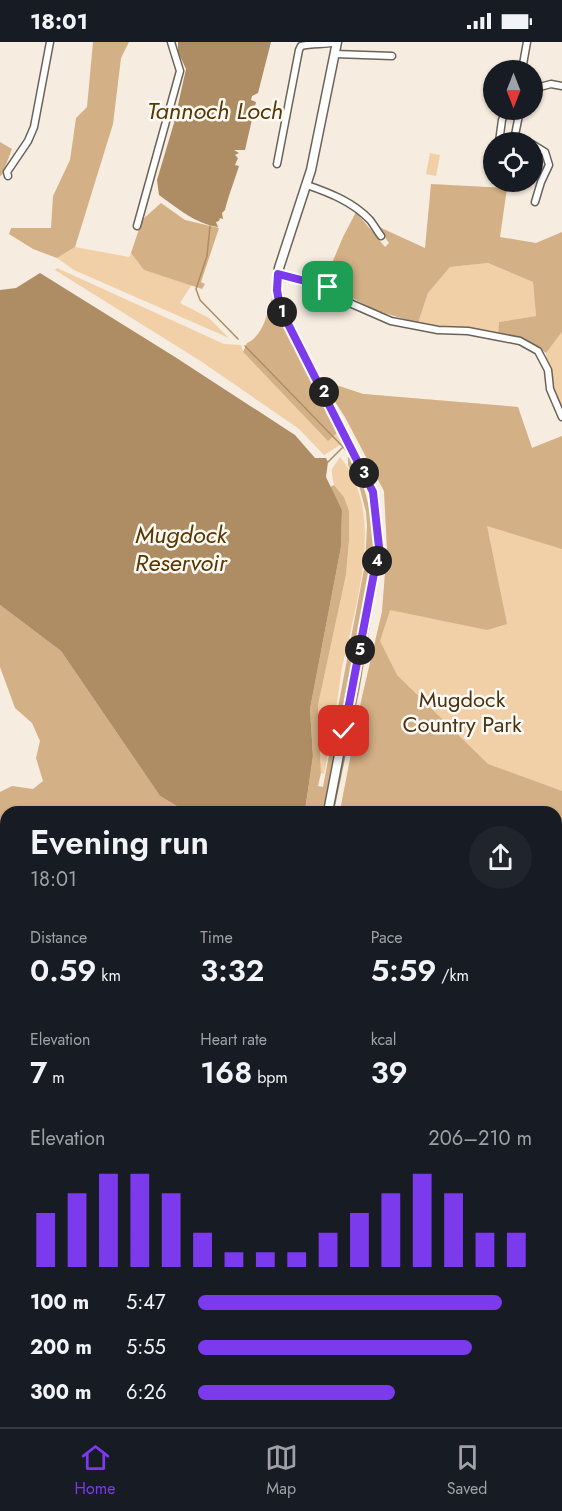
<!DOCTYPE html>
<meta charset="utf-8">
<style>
:root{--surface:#171b24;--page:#20242c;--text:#f1f3f6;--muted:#9ea1a6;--line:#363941;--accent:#7c3aed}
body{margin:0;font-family:Jost,sans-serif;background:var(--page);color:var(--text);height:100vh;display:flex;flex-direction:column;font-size:22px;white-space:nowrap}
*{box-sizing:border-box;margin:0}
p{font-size:20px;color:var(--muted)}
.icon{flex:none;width:33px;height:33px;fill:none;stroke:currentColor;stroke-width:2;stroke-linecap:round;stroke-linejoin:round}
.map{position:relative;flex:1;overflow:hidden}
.side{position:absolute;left:0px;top:764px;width:562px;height:622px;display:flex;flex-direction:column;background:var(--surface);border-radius:18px 18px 0 0;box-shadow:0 2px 4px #0004}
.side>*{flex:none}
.needle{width:39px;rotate:180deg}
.tools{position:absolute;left:483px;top:18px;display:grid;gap:12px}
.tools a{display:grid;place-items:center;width:60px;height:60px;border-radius:50%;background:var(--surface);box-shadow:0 2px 4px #0004;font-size:30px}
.pin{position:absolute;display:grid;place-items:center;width:51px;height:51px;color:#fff;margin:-26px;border-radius:12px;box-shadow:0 3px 9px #0006}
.km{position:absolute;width:30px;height:30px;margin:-15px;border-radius:50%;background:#222;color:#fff;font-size:16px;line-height:30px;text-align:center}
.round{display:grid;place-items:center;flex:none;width:63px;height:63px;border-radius:32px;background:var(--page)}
.head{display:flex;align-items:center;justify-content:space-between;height:102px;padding:0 30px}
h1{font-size:33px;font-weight:600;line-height:45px}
.stats{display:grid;grid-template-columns:repeat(3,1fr);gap:9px;height:102px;padding:6px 30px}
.stats div{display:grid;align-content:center}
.stats b{font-size:30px;font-weight:600}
.stats small{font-size:16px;font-weight:400}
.stats p{font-size:16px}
.chart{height:168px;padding:12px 30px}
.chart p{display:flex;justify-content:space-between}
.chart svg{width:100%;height:108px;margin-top:6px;stroke:var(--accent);stroke-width:6}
ul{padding:0 30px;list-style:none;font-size:20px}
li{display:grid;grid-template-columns:96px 72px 1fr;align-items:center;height:45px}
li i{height:15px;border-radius:8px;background:var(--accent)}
.status{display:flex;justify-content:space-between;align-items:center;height:42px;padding:0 30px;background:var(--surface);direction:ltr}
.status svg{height:16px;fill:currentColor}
.dock{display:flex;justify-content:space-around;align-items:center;height:84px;border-top:2px solid var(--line);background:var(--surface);font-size:16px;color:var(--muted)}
.dock a{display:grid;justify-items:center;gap:3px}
.dock .on{color:var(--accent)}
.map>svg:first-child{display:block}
.green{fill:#f1cfa7}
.forest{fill:#d3b086}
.water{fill:#ae8d64}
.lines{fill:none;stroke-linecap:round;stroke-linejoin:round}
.stream{stroke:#ae8d64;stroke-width:1.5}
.street-casing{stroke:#6b6359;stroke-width:9}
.secondary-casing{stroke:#6b6359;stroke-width:11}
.street{stroke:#fff;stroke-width:6}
.secondary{stroke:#fff;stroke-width:8}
.route-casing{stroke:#fff;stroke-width:12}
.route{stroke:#7c3aed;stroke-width:8}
.labels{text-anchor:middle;stroke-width:5;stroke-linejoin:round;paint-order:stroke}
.park-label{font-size:22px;fill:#4b3211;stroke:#fefaf5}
.water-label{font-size:24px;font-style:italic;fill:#593700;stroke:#fefaf5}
</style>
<div class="status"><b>18:01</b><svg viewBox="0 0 49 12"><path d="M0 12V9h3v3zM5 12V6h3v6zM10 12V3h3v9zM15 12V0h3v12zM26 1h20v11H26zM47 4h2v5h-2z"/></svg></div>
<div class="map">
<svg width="562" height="1385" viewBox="0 0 562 1385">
<rect width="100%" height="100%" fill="#f6ece0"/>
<!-- green -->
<path class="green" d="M430,111L440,113L436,134L426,132Z
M75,205L129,215L131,211L144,228L192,242L180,261L209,276L229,296L74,228L57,216Z
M488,221L533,240L536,274L499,280L498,292L418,281L428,251L450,225Z
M57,226L224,302L241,303L243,310L328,398L339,389L343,401L324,413L299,387L202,320L55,228Z
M562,290V380L550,356L546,311Z
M321,338L363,352L518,365L532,406L562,394V977L560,973H556V770L340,769L362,655L382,570L387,506L384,449L345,375Z
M340,415C382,467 361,541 348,601C346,611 342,622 341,632C337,665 330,699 324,732L321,731L318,663L346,533L349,499V469L344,455L334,443L332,432V427Z
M557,1050H562V1385H60L140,1380H556Z
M6,1132V1181L0,1180V1133Z"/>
<!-- forest -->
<path class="forest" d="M93,0H129L121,16L113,82L75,205L57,216L33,207L9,192L11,186H51L53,154L70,118L76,76L87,65Z
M0,100L12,107L2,133L0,134Z
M431,142L507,146L500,195L536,201L562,190V290L546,311L521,296L498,292L499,280L536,274L533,240L488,221L450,225L428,251L418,281L374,268L324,240L343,195L356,170L385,205L389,201L377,184L425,206Z
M161,161L185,178L219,186L201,240L205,242L202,247L144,228L131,211L142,178Z
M276,253L339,389L328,399L243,310L247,301C264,293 267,272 272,256Z
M321,338L363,352L518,365L532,406L562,394V507L487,484L507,582L487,588L390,568L380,599L397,633L488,722L562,749V977L560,973H556V770L340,769L362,655L382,570L387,506L384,449L345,375Z
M350,412C367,446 372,472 374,510L324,769L305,770L313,714L310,667L341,505L342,468L330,445L334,443L344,455L349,469V499L346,533L318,663L321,731L318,744L323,745L365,522L367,484L366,470L360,447L348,423V416Z
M0,563L61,609L160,754L185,769L6,770V995L0,993V750L12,744L33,747L43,739L36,716L40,699L32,681L15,666L0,625Z
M556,1050H562V1338L560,1333L556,1332Z
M0,1180L6,1181V1239L0,1241Z
M0,1312L5,1385H0Z
M562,1356V1385H555L549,1380H556L557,1363Z
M335,1380H528L529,1384L336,1385Z"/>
<!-- water -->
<path class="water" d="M178,0H271L258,51L252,54L251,58L256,60L245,108H234L239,111L235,113L238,116L235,123L239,124C234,140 228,155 225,168L222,171L223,177L220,176L219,179L216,180L218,185C196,182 177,166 159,153L157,138L174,81L186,27L178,10Z
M40,231L175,315L295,393L315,416H326L328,420L326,435L342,468L341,505L310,667L313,714L305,769H185L160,754L61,609L0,563V248L16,246Z"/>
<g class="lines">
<!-- stream -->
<path class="stream" d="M210,184L207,214L196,247L200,258L238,297
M245,304L346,408
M328,420L342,406
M368,519L371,528
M333,770L359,646L376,543
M556,1049L562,1050
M374,1380L376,1385"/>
<!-- street casing -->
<g class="street-casing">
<path id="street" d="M335,12L392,14
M522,28L527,0
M532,47L551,42L562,44
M523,68L519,73L515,93L528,100
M499,100L502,78L506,68
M532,102L545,110L549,123L541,140L535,160
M277,122L299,8L301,4C313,1 325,3 337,0
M8,134L7,130L28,99L34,85L50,0
M307,143C330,151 353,160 370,178C374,183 377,189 381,194
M137,184L180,29L171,0
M278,232L328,245L352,262L391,279L438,288L468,289L520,299L538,309L548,328L550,347L562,375
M347,1380L348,1385"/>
</g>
<!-- secondary casing -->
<g class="secondary-casing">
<path id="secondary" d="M328,770L379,505L373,450L280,266L277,247L279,226L311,128L337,0
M36,1385L37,1380"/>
</g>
<!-- street -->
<use href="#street" class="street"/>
<!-- secondary -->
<use href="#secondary" class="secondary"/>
</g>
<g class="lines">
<!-- route casing -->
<g class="route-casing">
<path id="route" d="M328,245L278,232L277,248L280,266L373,450L379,505L344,689"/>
</g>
<!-- route -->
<use href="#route" class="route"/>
</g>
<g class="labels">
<!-- park labels -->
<g class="park-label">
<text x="462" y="665">Mugdock<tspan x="462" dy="25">Country Park</tspan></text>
</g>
<!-- water labels -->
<g class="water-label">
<text x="215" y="77">Tannoch Loch</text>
<text x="181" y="501">Mugdock<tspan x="181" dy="28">Reservoir</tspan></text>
</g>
</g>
</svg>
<div class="tools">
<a><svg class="needle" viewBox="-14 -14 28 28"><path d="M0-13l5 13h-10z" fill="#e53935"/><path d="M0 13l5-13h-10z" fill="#9ea1a6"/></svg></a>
<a><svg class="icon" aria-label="locate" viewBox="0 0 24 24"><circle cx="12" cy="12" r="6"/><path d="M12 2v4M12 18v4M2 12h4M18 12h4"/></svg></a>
</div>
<div class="pin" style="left:328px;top:245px;background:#1e9e55"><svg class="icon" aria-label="arrive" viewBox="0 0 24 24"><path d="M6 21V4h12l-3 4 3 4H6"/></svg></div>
<div class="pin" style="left:344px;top:689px;background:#d93025"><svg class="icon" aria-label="check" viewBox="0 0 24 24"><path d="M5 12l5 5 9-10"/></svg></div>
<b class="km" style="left:282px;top:270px">1</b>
<b class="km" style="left:324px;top:350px">2</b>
<b class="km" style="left:364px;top:431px">3</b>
<b class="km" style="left:377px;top:519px">4</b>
<b class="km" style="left:360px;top:608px">5</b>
<section class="side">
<div class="head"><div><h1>Evening run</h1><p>18:01</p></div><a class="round"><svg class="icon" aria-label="share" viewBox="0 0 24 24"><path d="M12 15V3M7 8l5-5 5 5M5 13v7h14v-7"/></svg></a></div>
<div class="stats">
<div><p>Distance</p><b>0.59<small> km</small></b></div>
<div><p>Time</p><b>3:32</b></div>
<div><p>Pace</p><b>5:59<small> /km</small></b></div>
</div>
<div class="stats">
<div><p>Elevation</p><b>7<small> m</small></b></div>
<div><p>Heart rate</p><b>168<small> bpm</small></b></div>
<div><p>kcal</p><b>39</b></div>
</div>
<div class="chart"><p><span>Elevation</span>206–210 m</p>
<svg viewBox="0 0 160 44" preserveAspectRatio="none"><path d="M5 44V22M15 44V14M25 44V6M35 44V6M45 44V14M55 44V30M65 44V38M75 44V38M85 44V38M95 44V30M105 44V22M115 44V14M125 44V6M135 44V14M145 44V30M155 44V30"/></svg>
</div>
<ul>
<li><b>100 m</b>5:47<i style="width:91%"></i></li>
<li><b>200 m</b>5:55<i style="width:82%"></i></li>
<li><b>300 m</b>6:26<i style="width:59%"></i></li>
</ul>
</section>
</div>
<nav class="dock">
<a class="on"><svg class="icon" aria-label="home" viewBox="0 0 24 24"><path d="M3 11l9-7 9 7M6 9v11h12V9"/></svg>Home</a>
<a><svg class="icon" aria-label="map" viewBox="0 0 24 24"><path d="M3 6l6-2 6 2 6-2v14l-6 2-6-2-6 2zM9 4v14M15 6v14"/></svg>Map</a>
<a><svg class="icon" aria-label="saved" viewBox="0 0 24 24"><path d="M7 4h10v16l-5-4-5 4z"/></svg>Saved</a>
</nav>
